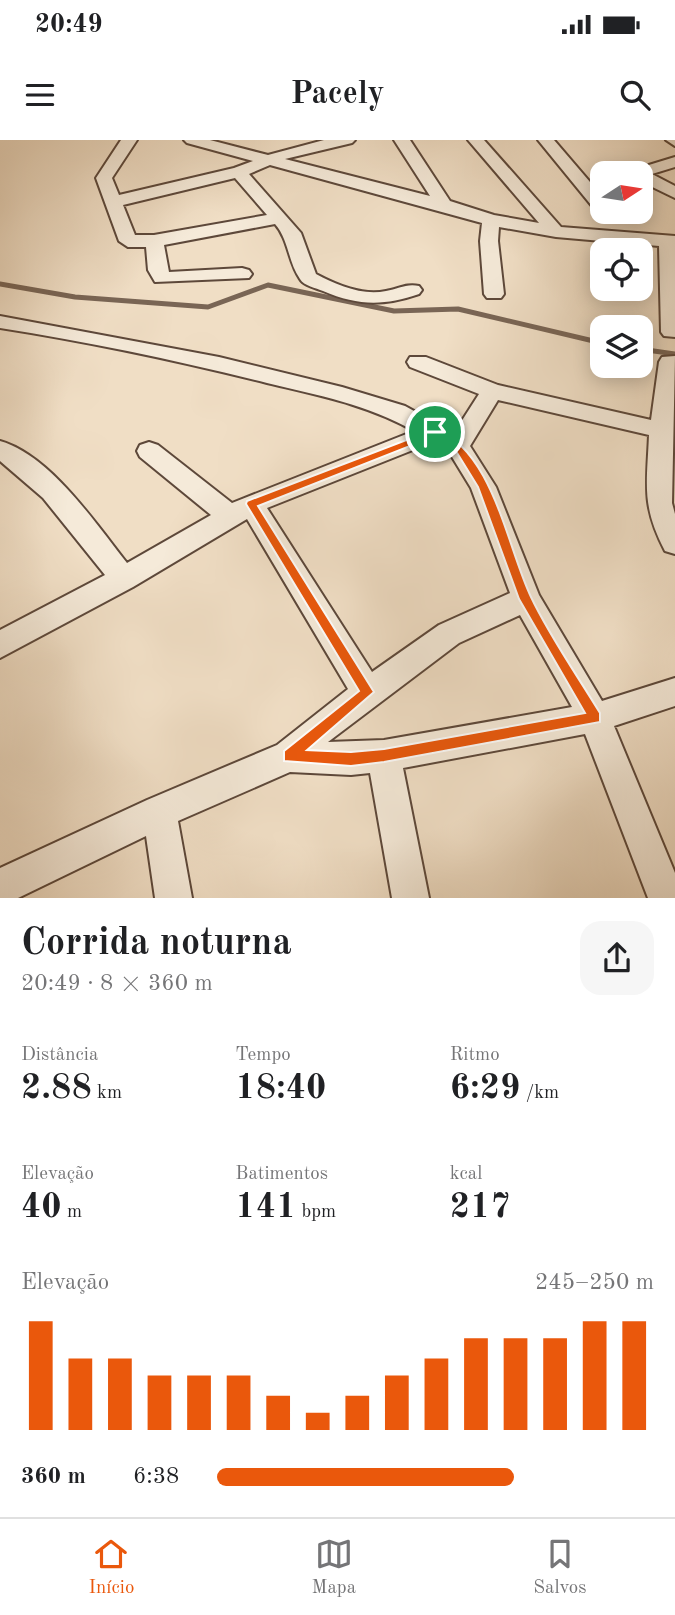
<!DOCTYPE html>
<html lang="pt">
<meta charset="utf-8">
<style>
:root{--surface:#fff;--page:#f6f6f6;--text:#202124;--muted:#757577;--line:#e0e0e0;--accent:#ea580c}
body{margin:0;font-family:"Old Standard TT",serif;background:var(--page);color:var(--text);height:100vh;display:flex;flex-direction:column;font-size:26px;white-space:nowrap}
*{box-sizing:border-box;margin:0}
p{font-size:23px;color:var(--muted)}
.icon{flex:none;width:38px;height:38px;fill:none;stroke:currentColor;stroke-width:2;stroke-linecap:round;stroke-linejoin:round}
.map{position:relative;height:758px;overflow:hidden}
.side{display:flex;flex-direction:column;background:var(--surface);flex:1}
.side>*{flex:none}
.needle{width:46px;rotate:78deg}
.fabs{position:absolute;left:590px;top:21px;display:grid;gap:14px}
.fabs a{display:grid;place-items:center;width:63px;height:63px;border-radius:14px;background:var(--surface);box-shadow:0 4px 18px #0003;font-size:35px}
.pin{position:absolute;display:grid;place-items:center;width:60px;height:60px;color:#fff;margin:-30px;border:4px solid #fff;border-radius:50%;box-shadow:0 2px 7px #0007}
.round{display:grid;place-items:center;flex:none;width:74px;height:74px;border-radius:21px;background:var(--page)}
.headline{display:flex;align-items:center;justify-content:space-between;height:119px;padding:0 21px}
h1{font-size:38px;font-weight:600;line-height:52px}
.figures{display:grid;grid-template-columns:repeat(3,1fr);gap:10px;height:119px;padding:7px 21px}
.figures div{display:grid;align-content:center}
.figures b{font-size:35px;font-weight:600}
.figures small{font-size:19px;font-weight:400}
.figures p{font-size:19px}
.chart{height:196px;padding:14px 21px}
.chart p{display:flex;justify-content:space-between}
.chart svg{width:100%;height:126px;margin-top:7px;stroke:var(--accent);stroke-width:6}
ul{padding:0 21px;list-style:none;font-size:23px}
li{display:grid;grid-template-columns:112px 84px 1fr;align-items:center;height:52px}
li i{height:18px;border-radius:9px;background:var(--accent)}
.status{display:flex;justify-content:space-between;align-items:center;height:49px;padding:0 35px;background:var(--surface);direction:ltr}
.status svg{height:19px;fill:currentColor}
header{display:flex;justify-content:space-between;align-items:center;height:91px;padding:0 21px;background:var(--surface);font-size:32px;font-weight:600}
.dock{display:flex;justify-content:space-around;align-items:center;height:98px;border-top:2px solid var(--line);background:var(--surface);font-size:19px;color:var(--muted)}
.dock a{display:grid;justify-items:center;gap:4px}
.dock .current{color:var(--accent)}
.map>svg:first-child{display:block}
.lines{fill:none;stroke-linecap:round;stroke-linejoin:round}
.stream{stroke:#796555;stroke-width:5}
.minor-casing{stroke:#5d483a;stroke-width:4}
.minor{fill:#f5ead9;fill-rule:evenodd}
.route{fill:#ea580c;stroke:#fff;stroke-width:2;fill-rule:evenodd}
</style>
<div class="status"><b>20:49</b><svg viewBox="0 0 49 12"><path d="M0 12V9h3v3zM5 12V6h3v6zM10 12V3h3v9zM15 12V0h3v12zM26 1h20v11H26zM47 4h2v5h-2z"/></svg></div>
<header><svg class="icon" aria-label="menu" viewBox="0 0 24 24"><path d="M4 6h16M4 12h16M4 18h16"/></svg>Pacely<svg class="icon" aria-label="search" viewBox="0 0 24 24"><circle cx="10" cy="10" r="6"/><path d="M15 15l6 6"/></svg></header>
<div class="map">
<svg width="675" height="758" viewBox="0 0 675 758">
<rect width="100%" height="100%" fill="#f0dec5"/>
<filter id="stains"><feTurbulence type="fractalNoise" baseFrequency=".00286" numOctaves="4"/><feColorMatrix values="0 0 0 0 .2 0 0 0 0 .09 0 0 0 0 .02 0 0 0 .5 -.17"/></filter>
<radialGradient id="worn" r=".72"><stop offset=".6" stop-color="#630" stop-opacity="0"/><stop offset="1" stop-color="#630" stop-opacity=".3"/></radialGradient>
<g class="lines">
<!-- stream -->
<path class="stream" d="M0,144L75,157L208,167L268,145L394,171L458,169L602,203
M640,209L675,214"/>
<!-- minor casing -->
<g class="minor-casing">
<path id="minor" d="M121,0H137L112,38L119,55L234,28L253,21L187,3L184,0H210L268,15L324,0H355L352,3L285,19L430,56L394,0H410L450,61L494,75L539,83L468,0H484L561,87L675,96V197L664,196L661,192L659,106L556,97L499,87L498,101L504,154L501,158H487L484,154L480,101L482,83L270,25L249,34L301,93L316,134C337,145 362,156 386,151C398,149 407,143 419,146L422,150L419,154C384,166 358,166 323,151C316,148 304,146 300,139C288,122 289,100 275,84L164,105L169,132L242,128L249,130L252,134L249,138L155,142L148,130L146,107H128L119,101L96,38ZM235,38L267,75L154,95H135L123,65Z
M538,0H554L602,56L604,72L596,71Z
M666,0H675V6Z
M675,17V27L652,34L675,46V58L640,41V33H636L639,28Z
M0,176L219,217L342,247L405,266L454,293L479,254L410,227L407,222L410,217H426L498,245L651,280L659,222L662,217L675,216L672,363L675,374V414L665,411C641,365 647,345 649,295L498,260L470,306L496,347L539,455L602,561L675,538V566L614,586L675,733V758H648L585,594L403,628L429,758H392L370,633L351,635L290,632L178,681L192,758H155L146,696L18,758H0V728L147,660L277,605L348,549L247,379L133,447L0,518V490L105,435L43,358L0,321V301C50,315 96,384 127,423L211,375L140,317L137,311L140,305L149,302L158,305L232,363L414,291C369,265 317,255 267,243C179,221 90,202 0,188ZM433,302L449,312L471,348L510,453L439,485L372,532L267,368ZM520,475L572,567L384,600L328,602L459,503Z"/>
</g>
<!-- minor -->
<use href="#minor" class="minor"/>
</g>
<!-- route -->
<path class="route" d="M435,289C493,310 507,407 531,457C550,497 577,535 600,573V582L384,622L351,626L284,621V611L359,551L246,364L247,361ZM435,296L454,308L478,347L519,459L585,573L384,609L351,612L307,610L374,552L258,366Z"/>
<rect width="100%" height="100%" filter="url(#stains)"/>
<rect width="100%" height="100%" fill="url(#worn)"/>
</svg>
<div class="fabs">
<a><svg class="needle" viewBox="-14 -14 28 28"><path d="M0-13l5 13h-10z" fill="#e53935"/><path d="M0 13l5-13h-10z" fill="#757577"/></svg></a>
<a><svg class="icon" aria-label="locate" viewBox="0 0 24 24"><circle cx="12" cy="12" r="6"/><path d="M12 2v4M12 18v4M2 12h4M18 12h4"/></svg></a>
<a><svg class="icon" aria-label="layers" viewBox="0 0 24 24"><path d="M12 4l9 5-9 5-9-5zM3 14l9 5 9-5"/></svg></a>
</div>
<div class="pin" style="left:435px;top:292px;background:#1e9e55"><svg class="icon" aria-label="arrive" viewBox="0 0 24 24"><path d="M6 21V4h12l-3 4 3 4H6"/></svg></div>
</div>
<section class="side">
<div class="headline"><div><h1>Corrida noturna</h1><p>20:49 · 8 × 360 m</p></div><a class="round"><svg class="icon" aria-label="share" viewBox="0 0 24 24"><path d="M12 15V3M7 8l5-5 5 5M5 13v7h14v-7"/></svg></a></div>
<div class="figures">
<div><p>Distância</p><b>2.88<small> km</small></b></div>
<div><p>Tempo</p><b>18:40</b></div>
<div><p>Ritmo</p><b>6:29<small> /km</small></b></div>
</div>
<div class="figures">
<div><p>Elevação</p><b>40<small> m</small></b></div>
<div><p>Batimentos</p><b>141<small> bpm</small></b></div>
<div><p>kcal</p><b>217</b></div>
</div>
<div class="chart"><p><span>Elevação</span>245–250 m</p>
<svg viewBox="0 0 160 44" preserveAspectRatio="none"><path d="M5 44V6M15 44V19M25 44V19M35 44V25M45 44V25M55 44V25M65 44V32M75 44V38M85 44V32M95 44V25M105 44V19M115 44V12M125 44V12M135 44V12M145 44V6M155 44V6"/></svg>
</div>
<ul>
<li><b>360 m</b>6:38<i style="width:68%"></i></li>
</ul>
</section>
<nav class="dock">
<a class="current"><svg class="icon" aria-label="home" viewBox="0 0 24 24"><path d="M3 11l9-7 9 7M6 9v11h12V9"/></svg>Início</a>
<a><svg class="icon" aria-label="map" viewBox="0 0 24 24"><path d="M3 6l6-2 6 2 6-2v14l-6 2-6-2-6 2zM9 4v14M15 6v14"/></svg>Mapa</a>
<a><svg class="icon" aria-label="saved" viewBox="0 0 24 24"><path d="M7 4h10v16l-5-4-5 4z"/></svg>Salvos</a>
</nav>
